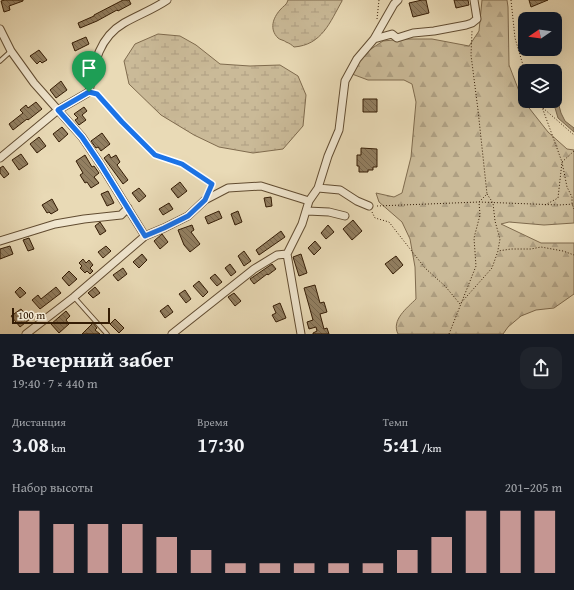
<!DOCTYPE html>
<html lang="ru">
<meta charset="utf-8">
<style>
:root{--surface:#171b24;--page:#20242c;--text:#f1f3f6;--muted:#9ea1a6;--accent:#c59692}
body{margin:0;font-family:"Gentium Book Plus",serif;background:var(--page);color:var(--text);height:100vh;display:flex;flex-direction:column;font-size:15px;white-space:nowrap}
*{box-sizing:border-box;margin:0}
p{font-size:13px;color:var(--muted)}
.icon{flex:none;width:22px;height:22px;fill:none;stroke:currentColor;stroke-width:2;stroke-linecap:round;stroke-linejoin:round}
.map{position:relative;height:334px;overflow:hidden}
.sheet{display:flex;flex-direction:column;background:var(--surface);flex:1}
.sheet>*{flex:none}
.needle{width:26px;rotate:257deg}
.fabs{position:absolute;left:518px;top:12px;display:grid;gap:8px}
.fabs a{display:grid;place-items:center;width:44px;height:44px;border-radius:8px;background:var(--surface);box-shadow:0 4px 16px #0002;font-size:20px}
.scale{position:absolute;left:12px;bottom:10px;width:98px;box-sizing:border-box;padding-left:4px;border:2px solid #341c05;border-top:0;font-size:11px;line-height:14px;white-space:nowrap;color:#341c05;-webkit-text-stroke:3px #f1e7d0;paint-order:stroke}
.pin{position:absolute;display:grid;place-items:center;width:34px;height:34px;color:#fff;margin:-41px -17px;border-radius:50% 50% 50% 0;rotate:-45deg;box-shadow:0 0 4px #0007}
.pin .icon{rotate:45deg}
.round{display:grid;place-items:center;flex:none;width:42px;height:42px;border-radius:12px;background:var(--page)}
.headline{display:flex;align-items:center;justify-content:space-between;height:68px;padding:0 12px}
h1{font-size:22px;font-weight:800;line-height:30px}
.stats{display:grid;grid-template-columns:repeat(3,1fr);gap:6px;height:68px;padding:4px 12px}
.stats div{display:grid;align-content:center}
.stats b{font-size:20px;font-weight:800}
.stats small{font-size:11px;font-weight:400}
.stats p{font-size:11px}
.chart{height:112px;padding:8px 12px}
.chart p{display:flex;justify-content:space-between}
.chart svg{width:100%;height:72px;margin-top:4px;stroke:var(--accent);stroke-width:6}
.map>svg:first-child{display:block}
.forest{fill:url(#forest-firs);stroke:#7f6b4e}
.wetland{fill:url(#wetland-marsh);stroke:#7f6b4e}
.water{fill:#ab997a;stroke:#7b674b}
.building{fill:url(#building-back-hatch);stroke:#341c05}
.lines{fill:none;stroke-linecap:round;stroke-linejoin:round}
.service-casing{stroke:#614c31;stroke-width:5.5}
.minor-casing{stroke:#614c31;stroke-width:9}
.path{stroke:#341c05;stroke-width:1;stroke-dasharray:1 2;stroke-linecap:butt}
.service{stroke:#f1e7d0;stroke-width:3.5}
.minor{stroke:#f1e7d0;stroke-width:7}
.route-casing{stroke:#fff;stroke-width:8}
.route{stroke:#1a73e8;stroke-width:5}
</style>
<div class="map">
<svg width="574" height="334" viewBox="0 0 574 334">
<defs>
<pattern id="forest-firs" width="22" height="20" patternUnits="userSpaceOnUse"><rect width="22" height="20" fill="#caba98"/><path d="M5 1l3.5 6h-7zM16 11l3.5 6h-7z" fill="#ae9f82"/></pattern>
<pattern id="wetland-marsh" width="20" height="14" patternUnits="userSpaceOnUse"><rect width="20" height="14" fill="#caba98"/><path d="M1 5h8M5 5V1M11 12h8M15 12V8" fill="none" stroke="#ae9f82"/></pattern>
<pattern id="building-back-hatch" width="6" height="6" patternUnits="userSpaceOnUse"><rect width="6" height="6" fill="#927f61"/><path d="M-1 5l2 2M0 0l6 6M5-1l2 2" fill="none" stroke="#78674e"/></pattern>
</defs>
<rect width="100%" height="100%" fill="#e9dab6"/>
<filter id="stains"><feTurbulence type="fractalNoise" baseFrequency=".005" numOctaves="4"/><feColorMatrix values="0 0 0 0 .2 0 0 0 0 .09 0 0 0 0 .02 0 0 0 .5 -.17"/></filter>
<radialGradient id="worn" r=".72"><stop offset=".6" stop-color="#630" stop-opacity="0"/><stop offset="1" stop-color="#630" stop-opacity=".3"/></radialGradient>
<!-- forest -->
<path class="forest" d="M482,0H507L508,7L509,65L522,99L548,132L567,149L574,150V223L544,225L509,222L501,224L541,243H574V294L554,308L536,310L521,316L508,327L503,334H398C391,320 407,308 416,299L415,267L410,239L402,222L379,202L376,193L394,197L402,193L411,157L416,102L412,84L404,80H368L352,74L356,65L368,51L383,41L404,39H432L469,46L479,31Z"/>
<!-- wetland -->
<path class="wetland" d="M288,0H342V1C330,22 322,45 294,47C292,45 289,43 286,42C284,40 280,40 278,38C269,29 273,18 280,10C283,6 287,5 288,0Z
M158,34L180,36L196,45L220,64L250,66L280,65L298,76L306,95L303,126L283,149L253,153L219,147L194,135L161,115L129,84L124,61L135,44Z"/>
<!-- water -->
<path class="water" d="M555,91L561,113L565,121L574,128V132L558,118L553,101H555Z"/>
<!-- building -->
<path class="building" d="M5,0H23V1L9,6L10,10L4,12L1,1Z
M123,0H129L131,4L118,11L117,10L97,21L80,28L78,23L94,16V15Z
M422,0H426L429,13L413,17L409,3Z
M454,0H468L469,5L456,8Z
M529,0H548L531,7Z
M86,37L89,44L75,51L72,43Z
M39,50L47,60L42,63L40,61L37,64L30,56Z
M61,81L67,90L56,98L50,90Z
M363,99H377V112H363Z
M36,102L42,109L28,120L27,119L13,130L9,124L23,113L20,110L26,105L28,108Z
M84,107L87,111L82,115L86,120L79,125L75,120L78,118L74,114Z
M62,127L68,134L59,142L53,134Z
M102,133L110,144L101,151L98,147L96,148L91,141Z
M39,137L46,146L37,153L30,144Z
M361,148L377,149V167H373V170H368V172H359V166H357V155H361Z
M21,154L28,164L19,170L12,160Z
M109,154L111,158L116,155L120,162L117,165L128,180L123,184L104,158Z
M85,155L92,167L94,166L99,173L94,177L99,183L91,188L87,182L85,183L80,175L83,173L76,161Z
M3,166L9,174L4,178L0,173V168Z
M180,182L187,191L178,198L171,189Z
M139,188L146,196L139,202L132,193Z
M108,191L114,203L107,206L101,194Z
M271,197L272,206L266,207L264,198Z
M52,199L58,210L51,214L49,212L47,213L42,205Z
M169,203L173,209L163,215L159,209Z
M219,211L222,218L208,224L205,217Z
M238,211L242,222L235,225L231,214Z
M353,220L362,231L352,240L343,229Z
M100,222L106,231L100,235L95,226Z
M192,225L194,230L191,232L200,244L190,252L184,245L178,230Z
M328,225L334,232L326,239L321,233Z
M281,231L285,237L259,255L256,250Z
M162,234L168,242L160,249L154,241Z
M29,238L34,249L28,251L23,240Z
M315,241L321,248L314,255L308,248Z
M10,246L13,254L0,259V249Z
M106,246L111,251L103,258L98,252Z
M244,251L251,261L244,266L238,256Z
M142,254L147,260L139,268L133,262Z
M301,254L307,273L299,276L293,257Z
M396,256L403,265L393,274L385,264Z
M83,259L86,263L89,260L93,265L90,268L93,271L90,274L87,271L85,273L80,268L82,266L79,263Z
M230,264L236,272L231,276L225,268Z
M272,264L276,269L268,275L267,274L254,284L250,279Z
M123,268L127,274L118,281L113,275Z
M69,271L77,279L69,286L62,278Z
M215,274L222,282L217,286L210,278Z
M199,281L208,292L203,297L193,286Z
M315,285L320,303L324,302L327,312L320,314L324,329L327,328L329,334H313V333L317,331L316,327L309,329L307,322L313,320L304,288Z
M20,287L26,293L20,298L15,292Z
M56,287L61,293L40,309L32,300L38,295L41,299Z
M95,287L100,293L93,298L88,293Z
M185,290L191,299L186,303L179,294Z
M234,293L241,301L235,306L228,297Z
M280,303L286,318L276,322L272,315L276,313L273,306Z
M168,305L173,312L165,318L160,311Z
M21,309L30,319L20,327L11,316Z
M66,311L70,316L66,320L69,324L59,333L51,324Z
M115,319L124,328L119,333L110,324Z
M93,323L97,328L95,330L100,334H82Z"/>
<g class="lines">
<!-- service casing -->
<g class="service-casing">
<path id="service" d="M0,61L11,51
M74,297L107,334"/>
</g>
<!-- minor casing -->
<g class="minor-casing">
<path id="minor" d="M0,29L11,51L34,83L82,137L101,165L145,236
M374,39L392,34L397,38L413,33L434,31L466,25L472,23L477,19L474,0
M0,158L58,110L89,92C94,65 98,38 124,23C138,15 154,9 167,0
M318,188L340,190L357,201L369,206
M307,211L329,212L345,216
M0,241L55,224L84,219L121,215L128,208
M287,254L301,334
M26,334L74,297L145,236L164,228L188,216L205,200L228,188L261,186L309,201
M172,334L254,269L277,255L287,254L302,224L309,201L318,188L328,156L339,130L345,81L357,59L374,39L394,4L398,0"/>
</g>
<!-- path -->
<path class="path" d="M511,0L515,38L525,72
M377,19L379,0
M96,94L155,155L182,164L212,184L210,189
M538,101L542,107L562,162L567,187L572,197V204L574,209
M543,108L574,135
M487,194L493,203L495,221L500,239L498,250
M545,205L558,198L562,162L574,151
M377,206L479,202L559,205L574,204
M372,212L375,218L389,222L425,268L445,286L460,304L492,268L498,251L511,249H531L541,247L563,251L574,255
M449,334L476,266L474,238L480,215L479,202L487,194L478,110L471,55L472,31"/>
<!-- service -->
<use href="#service" class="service"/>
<!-- minor -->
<use href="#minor" class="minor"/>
</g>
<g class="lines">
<!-- route casing -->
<g class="route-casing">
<path id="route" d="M89,92L97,94L122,122L155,155L182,164L212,184L205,200L188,216L164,228L145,236L101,165L82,137L58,110Z"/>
</g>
<!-- route -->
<use href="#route" class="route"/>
</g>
<rect width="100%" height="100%" filter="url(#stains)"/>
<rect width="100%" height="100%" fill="url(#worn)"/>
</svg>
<div class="fabs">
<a><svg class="needle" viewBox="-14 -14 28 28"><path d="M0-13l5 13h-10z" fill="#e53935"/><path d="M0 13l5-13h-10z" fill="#9ea1a6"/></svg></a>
<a><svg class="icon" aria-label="layers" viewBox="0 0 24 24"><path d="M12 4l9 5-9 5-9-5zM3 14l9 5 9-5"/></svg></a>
</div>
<div class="scale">100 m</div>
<div class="pin" style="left:89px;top:92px;background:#1e9e55"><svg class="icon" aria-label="arrive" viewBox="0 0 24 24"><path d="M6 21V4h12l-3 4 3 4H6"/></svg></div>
</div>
<section class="sheet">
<div class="headline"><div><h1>Вечерний забег</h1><p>19:40 · 7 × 440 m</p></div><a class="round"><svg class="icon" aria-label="share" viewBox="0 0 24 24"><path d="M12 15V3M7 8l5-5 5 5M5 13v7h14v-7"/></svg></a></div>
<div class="stats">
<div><p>Дистанция</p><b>3.08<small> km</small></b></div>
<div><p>Время</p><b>17:30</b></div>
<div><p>Темп</p><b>5:41<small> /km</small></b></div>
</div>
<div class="chart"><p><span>Набор высоты</span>201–205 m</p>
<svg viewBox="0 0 160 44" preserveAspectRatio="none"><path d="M5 44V6M15 44V14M25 44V14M35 44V14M45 44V22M55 44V30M65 44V38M75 44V38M85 44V38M95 44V38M105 44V38M115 44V30M125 44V22M135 44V6M145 44V6M155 44V6"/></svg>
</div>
</section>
